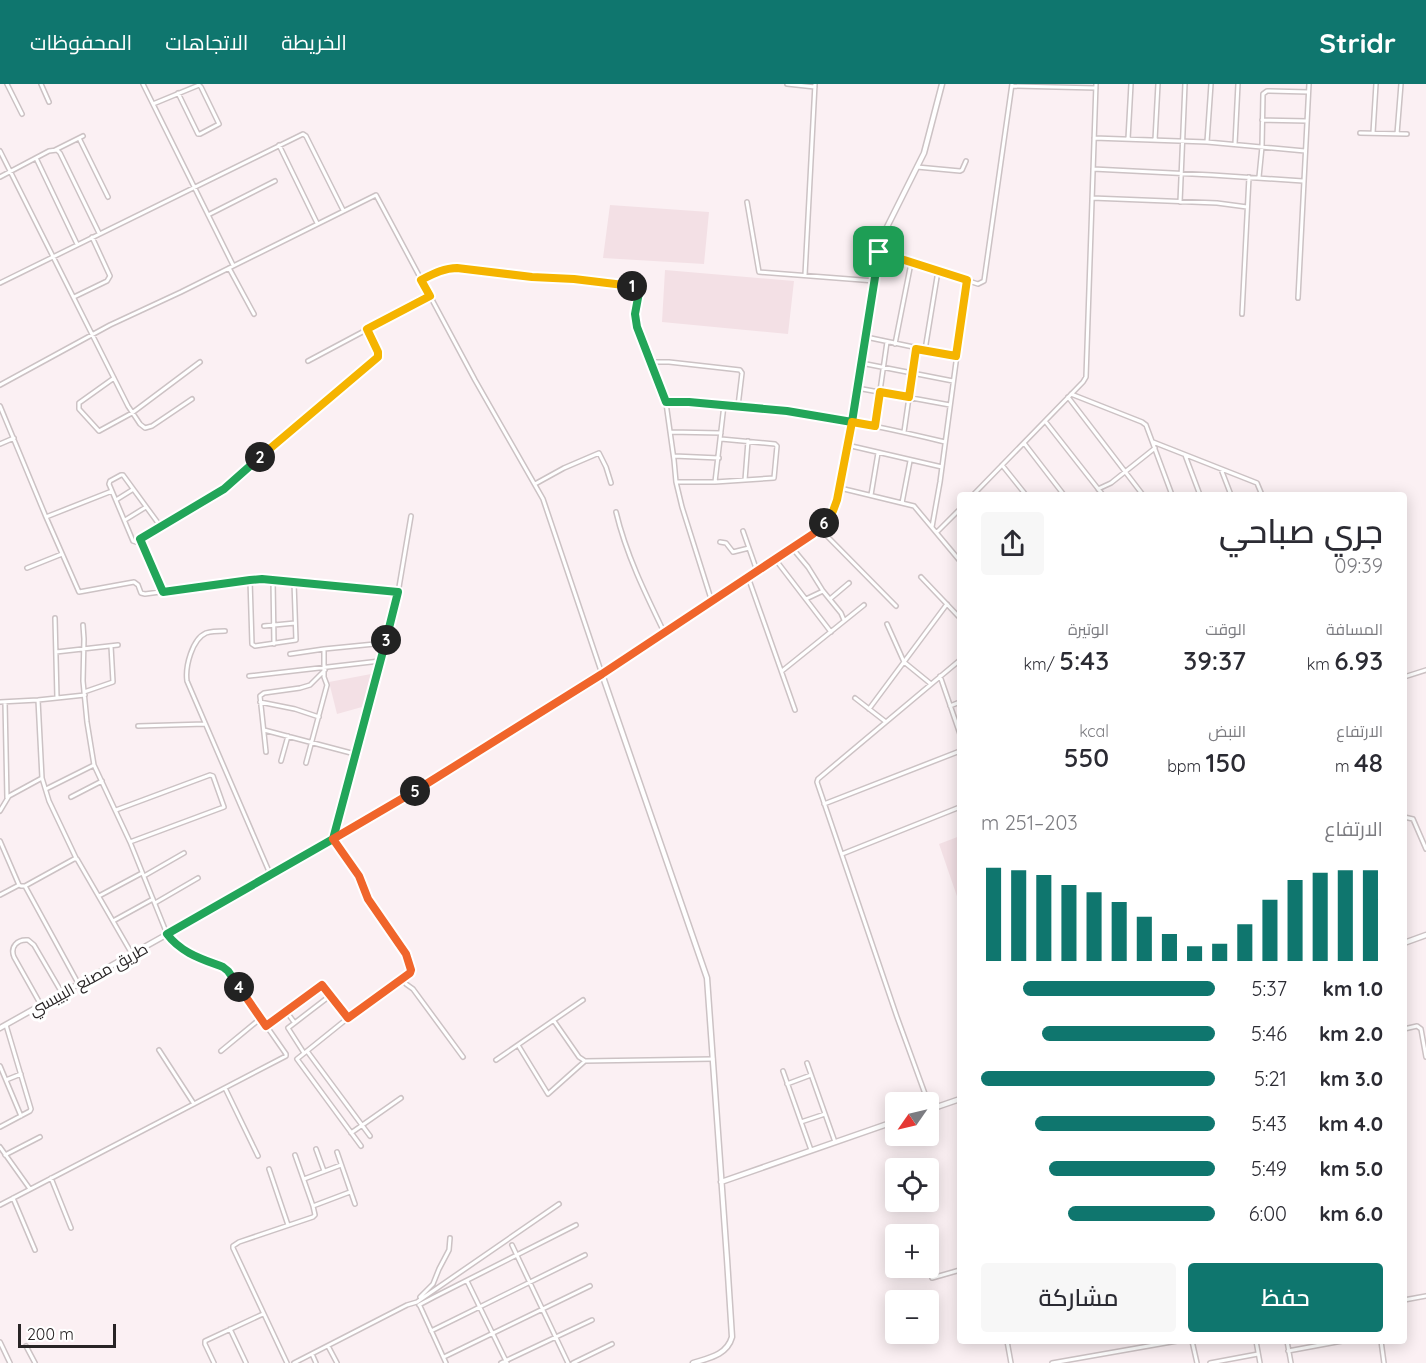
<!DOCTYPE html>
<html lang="ar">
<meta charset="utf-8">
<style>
:root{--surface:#fff;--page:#f7f7f7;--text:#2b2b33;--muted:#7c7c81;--accent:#0f766e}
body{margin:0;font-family:Quicksand,Cairo,sans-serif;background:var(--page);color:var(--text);direction:rtl;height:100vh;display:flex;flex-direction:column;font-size:22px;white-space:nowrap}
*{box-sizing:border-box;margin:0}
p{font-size:20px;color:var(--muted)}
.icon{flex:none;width:33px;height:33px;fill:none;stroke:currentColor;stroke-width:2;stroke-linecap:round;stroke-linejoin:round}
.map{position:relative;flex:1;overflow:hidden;direction:ltr}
.drawer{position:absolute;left:957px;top:408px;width:450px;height:852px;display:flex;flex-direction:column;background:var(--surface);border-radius:6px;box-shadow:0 3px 15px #0003;direction:rtl}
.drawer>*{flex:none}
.needle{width:39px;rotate:236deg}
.controls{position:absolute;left:885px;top:1008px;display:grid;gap:12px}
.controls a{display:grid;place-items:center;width:54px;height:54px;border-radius:6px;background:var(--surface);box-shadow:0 3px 15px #0003;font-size:30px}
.scale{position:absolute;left:18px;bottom:15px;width:98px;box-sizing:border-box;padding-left:6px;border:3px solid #282425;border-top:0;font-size:16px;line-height:21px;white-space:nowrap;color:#282425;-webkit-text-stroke:4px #fff;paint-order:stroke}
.pin{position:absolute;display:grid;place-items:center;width:51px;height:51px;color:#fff;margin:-26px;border-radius:12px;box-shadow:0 3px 9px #0006}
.km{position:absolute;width:30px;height:30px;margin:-15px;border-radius:50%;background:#222;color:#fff;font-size:16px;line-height:30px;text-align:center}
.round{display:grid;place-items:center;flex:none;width:63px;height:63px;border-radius:6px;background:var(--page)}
.head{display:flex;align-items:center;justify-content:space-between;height:102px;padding:0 24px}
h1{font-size:33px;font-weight:600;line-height:45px}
.figures{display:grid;grid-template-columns:repeat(3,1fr);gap:9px;height:102px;padding:6px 24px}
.figures div{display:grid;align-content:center}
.figures b{font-size:26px;font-weight:600}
.figures small{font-size:16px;font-weight:400}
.figures p{font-size:16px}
.chart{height:168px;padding:12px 24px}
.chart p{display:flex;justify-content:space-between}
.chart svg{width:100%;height:108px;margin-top:6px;stroke:var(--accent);stroke-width:6}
.action{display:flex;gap:12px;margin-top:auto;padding:12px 24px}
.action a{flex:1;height:69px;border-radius:6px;background:var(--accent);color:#fff;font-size:24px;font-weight:600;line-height:69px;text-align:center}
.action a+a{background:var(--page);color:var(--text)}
ul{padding:0 24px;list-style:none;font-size:20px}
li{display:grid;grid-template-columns:96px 72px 1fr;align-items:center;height:45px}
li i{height:15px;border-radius:8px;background:var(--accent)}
header{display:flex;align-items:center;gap:36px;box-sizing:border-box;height:84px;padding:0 30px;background:var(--accent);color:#fff}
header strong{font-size:28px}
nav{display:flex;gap:33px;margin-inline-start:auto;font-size:21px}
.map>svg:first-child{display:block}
.built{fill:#f3e0e5}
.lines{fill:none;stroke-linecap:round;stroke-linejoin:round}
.minor-casing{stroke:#ccc2c4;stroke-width:6}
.tertiary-casing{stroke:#ccc2c4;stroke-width:7}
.secondary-casing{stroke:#ccc2c4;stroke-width:7}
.minor{stroke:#fff;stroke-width:3}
.tertiary{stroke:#fff;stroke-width:4}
.secondary{stroke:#fff;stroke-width:4}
.split-1-casing{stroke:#fff;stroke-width:12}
.split-2-casing{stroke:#fff;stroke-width:12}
.split-3-casing{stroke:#fff;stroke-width:12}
.split-4-casing{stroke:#fff;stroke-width:12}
.split-5-casing{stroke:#fff;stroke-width:12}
.split-6-casing{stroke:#fff;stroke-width:12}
.split-7-casing{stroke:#fff;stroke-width:12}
.split-1{stroke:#22a559;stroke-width:8}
.split-2{stroke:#f5b400;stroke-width:8}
.split-3{stroke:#22a559;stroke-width:8}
.split-4{stroke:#22a559;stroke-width:8}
.split-5{stroke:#f0652b;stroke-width:8}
.split-6{stroke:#f0652b;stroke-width:8}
.split-7{stroke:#f5b400;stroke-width:8}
.labels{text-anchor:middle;stroke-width:6;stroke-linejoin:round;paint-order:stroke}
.street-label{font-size:16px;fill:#282425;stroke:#fff}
</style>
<header>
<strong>Stridr</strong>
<nav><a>الخريطة</a><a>الاتجاهات</a><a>المحفوظات</a></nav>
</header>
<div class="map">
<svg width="1426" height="1279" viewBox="0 0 1426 1279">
<rect width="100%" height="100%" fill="#fbf0f3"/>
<!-- built -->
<path class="built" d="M610,121L709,128L704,180L603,174Z
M665,186L794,197L788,250L662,238Z
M371,590L362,623L337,630L329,598Z
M960,752V821L939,760Z"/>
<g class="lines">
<!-- minor casing -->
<g class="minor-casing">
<path id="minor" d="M7,0L22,30
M41,0L49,18
M143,0L233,181
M787,0L815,3
M1012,2L1096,4
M153,20L199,1L201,3L219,40L200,50H198L178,9
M1262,36L1307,37
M1360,49L1407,50
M1373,49L1376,0
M1397,50L1401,0
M79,54L108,113
M1094,54L1207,58L1305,67
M1128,55L1131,0
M1155,56L1158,0
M1207,58L1211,0
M1235,60L1238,0
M279,61L317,139
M55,66L83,52
M0,67L128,322L140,340L145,344L152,342L192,315
M36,74L77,160
M917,83L960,87L962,86L966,77
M1093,85L1212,91L1303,97
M0,93L49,67L57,66L60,69L99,149
M1259,93L1262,63L1263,10L1267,7L1308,8
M1092,114L1217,119L1247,123
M747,118L759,188L875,197
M1180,118L1185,0
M208,131L275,97
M879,168L978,200L984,197L1012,0
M229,184L254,230
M805,191L815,0
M421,196C433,190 444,184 457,184L532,193L574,195L640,203L635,230L637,243L666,319L674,376L676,398L682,423L712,518
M0,199L303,50L306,52L343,126
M74,213L107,197L110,192L92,153
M1298,214L1309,0
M1242,230L1249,93
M866,253L956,272
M895,260L911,179
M925,266L938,187
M308,277L430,212
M650,278H669L740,286L742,289L738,322
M861,279L953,297
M114,294L79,319V325L99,347L132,329L200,278
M0,301L110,241L181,208L376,111L475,296L543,415L602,590
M857,304L950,321
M1071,310L1142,338L1146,341L1172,411
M1068,313L1143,411
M666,319C760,318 854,336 945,358
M0,322L46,433L79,508L134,498L138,501L141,509L145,510L250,496L262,495L398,509
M1045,337L1103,411
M875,342L887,258
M670,348L721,349
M904,348L916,265
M1153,358L1252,397L1257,399L1262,411
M1024,359L1064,411
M0,360L14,354
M847,361L942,383
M1185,371L1200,411
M674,372L719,374
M1002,381L1026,411
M1221,385L1231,411
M745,396L748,357
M676,398H715L774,394L777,362L775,360L721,355
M715,398L724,321
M535,400L564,384L599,369L606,383L611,399
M840,404L914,422L960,477
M1098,405L1111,399L1155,364
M871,411L878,369
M973,411L1083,298L1086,293L1096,0
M116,416L132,406
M902,419L910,377
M616,428C626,470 645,509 664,548
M46,433L112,407
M125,436L146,423
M161,443L123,391H121L110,397L109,400L133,457L136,458L224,405L230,401L276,359L378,272V268L367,245
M932,443L940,398L967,196
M819,444L896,522
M743,447L757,487
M937,448L960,425
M140,455L163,508
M720,458L726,459L733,468L749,464
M793,465L808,483L823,507L841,529L844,536
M775,475L831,548
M27,484L62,470
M748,493L795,626
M921,493L960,534
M250,496L252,560L255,562L296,556L294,498
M273,496L274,560
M806,515L823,507
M830,515L849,499
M55,534L57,614
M887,540L904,578L931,600
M83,541L84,555L83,597L87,638L94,681
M264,542L295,539
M225,547C219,547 212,547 206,549C192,555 185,583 187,597L271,792
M56,568L118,561
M290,570L324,565L385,559
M782,587L864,521
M249,592L380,577
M940,592L960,650
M1404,593L1426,586
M84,608L113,598L111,562
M855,614L886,638
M38,616L42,694L49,717L76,774
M0,618L38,616L85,611
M5,618L7,714
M260,618L295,625L319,633
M950,622L960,618
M869,625L947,520
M138,642L205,640
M264,646L355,670
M266,668L260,612L264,609L300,604L310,601L325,586
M281,677L288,652
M306,679L327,601L324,593V565
M71,713L102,697
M824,720L960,667
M116,726L210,691L213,692L224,723L130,758
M0,727L9,712L42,694
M1404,733L1413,735L1426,765
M0,757L19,801L21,802H25L78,899
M842,770L960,723
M144,792L184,769
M25,802L74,775H77L132,870
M0,811L19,801
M99,812L142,789
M155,819L198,794
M113,837L153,815
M402,895L406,900L413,905L463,973
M41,921L14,873C10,863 17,855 28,856L34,861L62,909
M286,927L294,938
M554,937L579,973L585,977L713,975
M266,941L322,901L348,934
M1404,945L1417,942L1421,945L1426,973
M518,961L548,1010L585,977
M159,966L194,1020
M221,967L261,934
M307,967L370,1052
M304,969L288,944L331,911
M496,976L583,916
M807,979L835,1058
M0,982L21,1032
M783,987L811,1066
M6,996L21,990
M787,1000L811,991
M225,1004L258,1072
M928,1018L897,933L817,698L818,695L960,576
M801,1038L825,1030
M0,1043L30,1027L31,1025L6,941
M351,1049L401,1014
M361,1062L297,975L348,934L411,888L406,870L368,815L359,793L333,755L398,509L411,432
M0,1063L30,1105
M316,1065L324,1087
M337,1068L355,1120
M5,1071L40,1053
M269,1085L288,1141
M51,1094L71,1144
M304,1095L341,1081
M13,1114L35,1166
M0,1121L286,972V970L228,887L223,883C202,874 181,869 167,850L130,758L94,681L46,705
M313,1122L350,1108
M512,1161L568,1279
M932,1194L960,1186
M467,1197L507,1279
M421,1215L420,1213L433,1200L439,1185L449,1166L450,1154
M1404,1216L1426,1212
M419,1221L434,1213L576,1141
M420,1222L446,1279
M230,1245L246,1279
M431,1247L585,1171
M1007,1257L1011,1279
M1192,1257L1197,1279
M1256,1257L1260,1279
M1287,1257L1291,1279
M1381,1257L1384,1279
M0,1258L10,1279
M26,1262L35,1279
M328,1262L337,1279
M1288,1267L1342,1257
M312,1270L316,1279
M444,1273L590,1202
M214,1279L205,1260V1257L263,1230
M287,1279L233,1164V1162L239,1158L313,1133L315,1131L313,1122L295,1071
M294,1279L407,1221L417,1218L559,1120
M501,1279L592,1236
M573,1279L612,1260
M1052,1279L1177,1257
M1210,1279L1258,1270"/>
</g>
<!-- tertiary casing -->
<g class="tertiary-casing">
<path id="tertiary" d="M602,590L707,894L727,1175L732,1253C727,1271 709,1274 693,1279
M1404,859L1426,851
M928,1026L960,1015
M721,1098L896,1037"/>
</g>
<!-- secondary casing -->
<g class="secondary-casing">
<path id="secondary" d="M0,944L271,792L409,711L602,590L799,460C822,444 833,431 840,404L881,159L885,147L924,69L942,0"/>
</g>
<!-- minor -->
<use href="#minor" class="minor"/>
<!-- tertiary -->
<use href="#tertiary" class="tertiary"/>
<!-- secondary -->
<use href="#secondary" class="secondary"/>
</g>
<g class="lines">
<!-- split-1 casing -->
<g class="split-1-casing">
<path id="split-1" d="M632,202L640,203L635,230L637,243L666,318H689L787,327L852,338L879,168"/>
</g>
<!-- split-2 casing -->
<g class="split-2-casing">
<path id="split-2" d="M260,373L378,273V268L367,245L430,212L421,196C433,190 444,184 457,184L532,193L574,195L632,202"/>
</g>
<!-- split-3 casing -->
<g class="split-3-casing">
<path id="split-3" d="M260,373L224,405L140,455L163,508L250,496L262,495L398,508L386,556"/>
</g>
<!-- split-4 casing -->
<g class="split-4-casing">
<path id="split-4" d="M239,903L228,887L223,883C202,875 181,869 167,850L333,755L386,556"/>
</g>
<!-- split-5 casing -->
<g class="split-5-casing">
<path id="split-5" d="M239,903L266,942L322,901L348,934L410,889L411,886L406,870L368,815L359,792L333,755L415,707"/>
</g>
<!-- split-6 casing -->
<g class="split-6-casing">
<path id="split-6" d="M415,707L602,590L813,450L824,439"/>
</g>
<!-- split-7 casing -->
<g class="split-7-casing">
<path id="split-7" d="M824,439L833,427L837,416L852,338L875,342L880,308L909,313L916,265L956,272L967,196L879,168"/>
</g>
<!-- split-1 -->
<use href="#split-1" class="split-1"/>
<!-- split-2 -->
<use href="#split-2" class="split-2"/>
<!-- split-3 -->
<use href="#split-3" class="split-3"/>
<!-- split-4 -->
<use href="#split-4" class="split-4"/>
<!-- split-5 -->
<use href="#split-5" class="split-5"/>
<!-- split-6 -->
<use href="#split-6" class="split-6"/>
<!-- split-7 -->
<use href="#split-7" class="split-7"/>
</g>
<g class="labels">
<!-- street labels -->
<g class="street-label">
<text transform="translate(88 895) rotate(-29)" y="6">طريق مصنع البيبسي</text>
</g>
</g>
</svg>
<div class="controls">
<a><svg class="needle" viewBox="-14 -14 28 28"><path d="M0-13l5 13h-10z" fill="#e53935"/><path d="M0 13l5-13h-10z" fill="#7c7c81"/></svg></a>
<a><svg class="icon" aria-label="locate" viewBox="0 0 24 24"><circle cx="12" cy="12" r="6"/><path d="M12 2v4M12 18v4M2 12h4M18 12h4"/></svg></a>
<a>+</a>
<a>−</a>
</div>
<div class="scale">200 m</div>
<div class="pin" style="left:879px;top:168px;background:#1e9e55"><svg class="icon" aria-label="arrive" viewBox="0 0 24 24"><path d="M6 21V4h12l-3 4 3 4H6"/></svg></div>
<b class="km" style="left:632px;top:202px">1</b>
<b class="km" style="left:260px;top:373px">2</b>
<b class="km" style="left:386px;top:556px">3</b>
<b class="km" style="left:239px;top:903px">4</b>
<b class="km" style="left:415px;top:707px">5</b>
<b class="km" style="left:824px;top:439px">6</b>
<section class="drawer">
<div class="head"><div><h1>جري صباحي</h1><p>09:39</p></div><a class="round"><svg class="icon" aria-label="share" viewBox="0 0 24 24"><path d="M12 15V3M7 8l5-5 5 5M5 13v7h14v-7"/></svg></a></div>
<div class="figures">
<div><p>المسافة</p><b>6.93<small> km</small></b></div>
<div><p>الوقت</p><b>39:37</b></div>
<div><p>الوتيرة</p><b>5:43<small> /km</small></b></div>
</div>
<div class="figures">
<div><p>الارتفاع</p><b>48<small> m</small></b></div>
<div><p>النبض</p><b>150<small> bpm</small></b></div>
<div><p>kcal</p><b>550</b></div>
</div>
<div class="chart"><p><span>الارتفاع</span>203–251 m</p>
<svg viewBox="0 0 160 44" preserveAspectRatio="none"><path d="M5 44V6M15 44V7M25 44V9M35 44V13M45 44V16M55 44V20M65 44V26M75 44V33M85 44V38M95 44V37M105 44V29M115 44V19M125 44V11M135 44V8M145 44V7M155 44V7"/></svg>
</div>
<ul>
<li><b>1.0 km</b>5:37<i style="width:82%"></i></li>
<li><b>2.0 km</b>5:46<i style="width:74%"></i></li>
<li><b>3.0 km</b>5:21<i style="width:100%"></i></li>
<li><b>4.0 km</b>5:43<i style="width:77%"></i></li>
<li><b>5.0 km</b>5:49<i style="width:71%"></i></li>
<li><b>6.0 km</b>6:00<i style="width:63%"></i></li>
</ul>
<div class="action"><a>حفظ</a><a>مشاركة</a></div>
</section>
</div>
